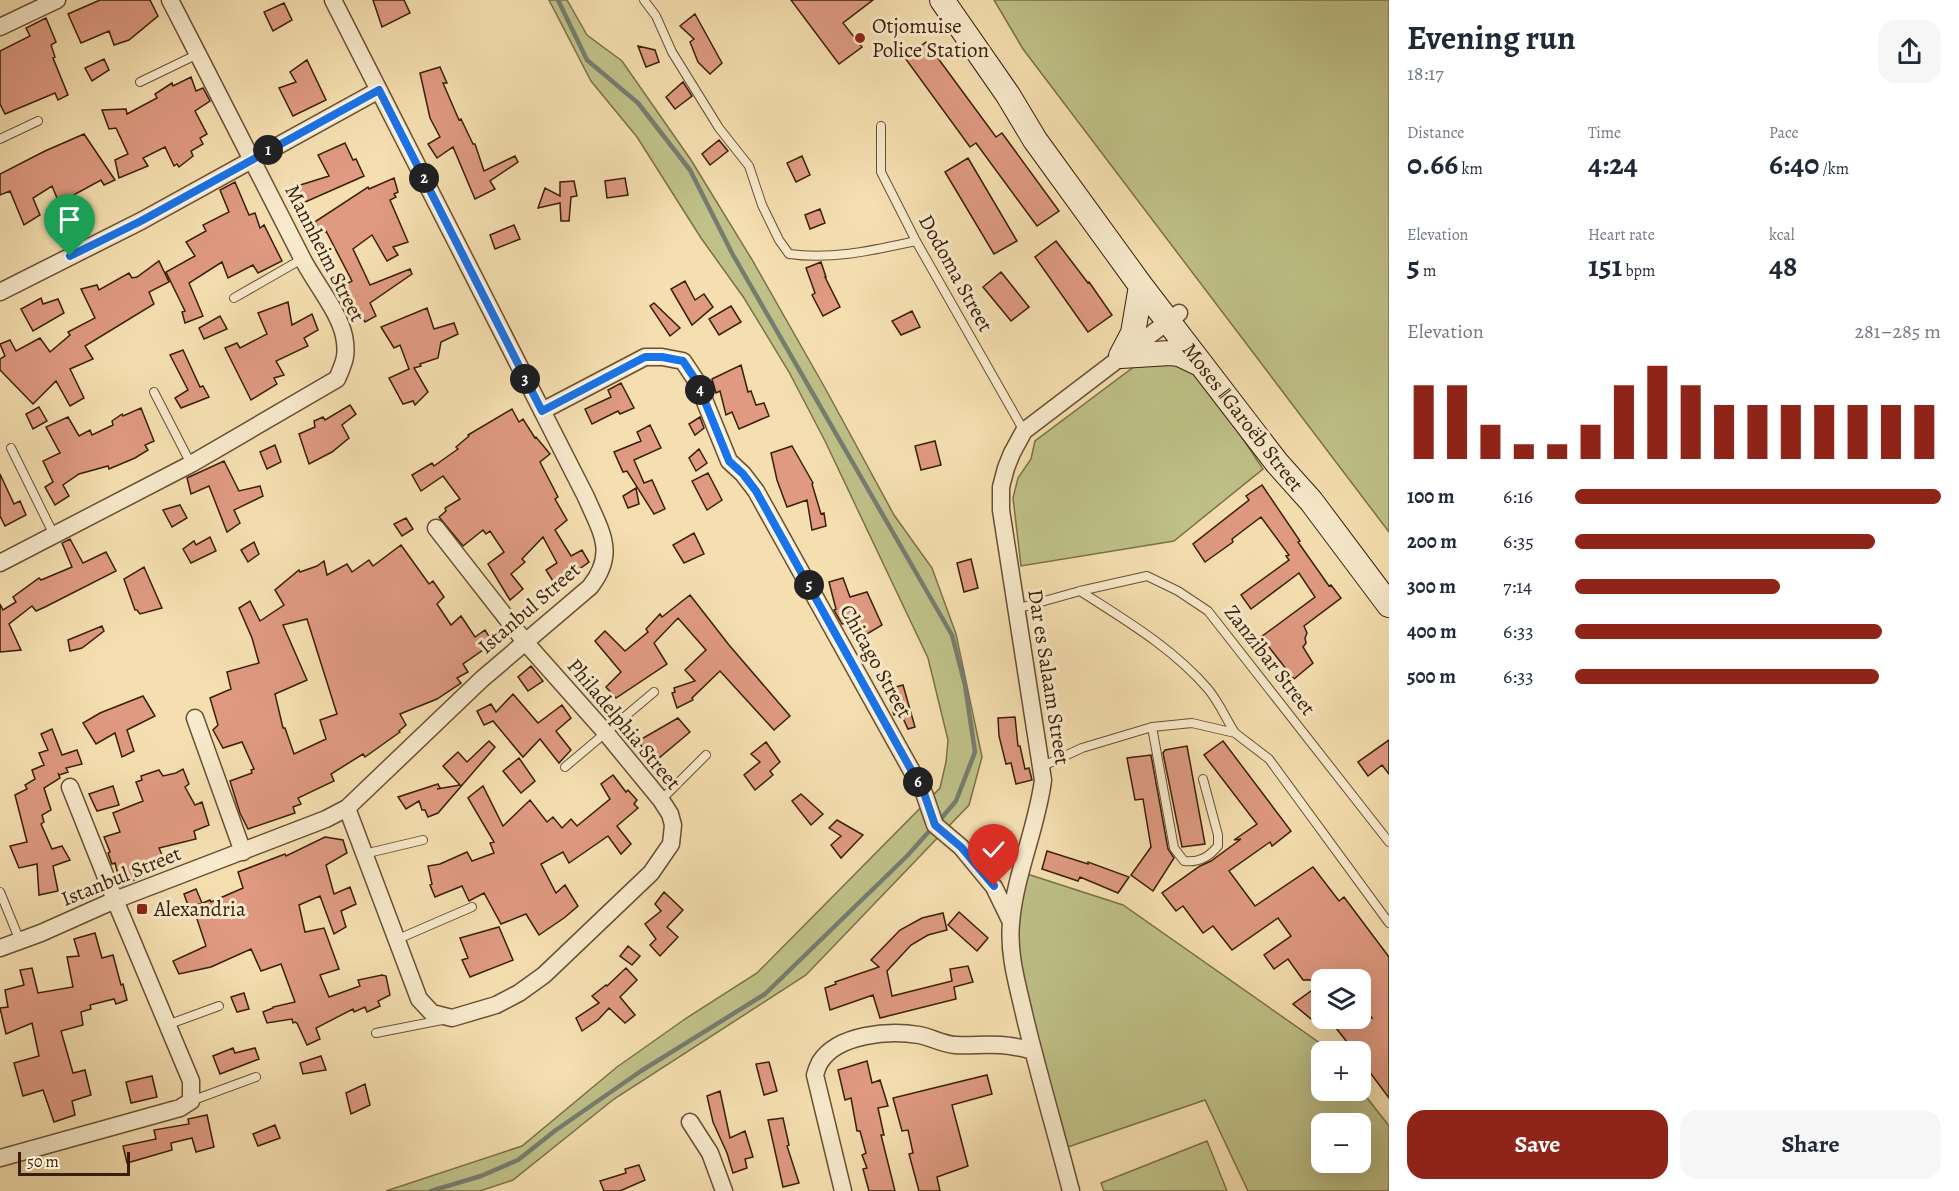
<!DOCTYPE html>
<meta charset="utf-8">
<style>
:root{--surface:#fff;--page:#f6f6f7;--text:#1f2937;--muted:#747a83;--accent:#8f2418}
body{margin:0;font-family:Alegreya,serif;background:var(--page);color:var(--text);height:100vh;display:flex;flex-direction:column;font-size:22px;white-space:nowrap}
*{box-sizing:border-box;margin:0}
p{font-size:20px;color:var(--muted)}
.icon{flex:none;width:33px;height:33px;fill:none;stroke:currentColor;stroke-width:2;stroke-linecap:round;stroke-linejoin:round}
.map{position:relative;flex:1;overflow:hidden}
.side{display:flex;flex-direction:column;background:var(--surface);width:570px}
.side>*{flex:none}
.fabs{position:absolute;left:1311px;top:969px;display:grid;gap:12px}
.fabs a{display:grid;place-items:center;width:60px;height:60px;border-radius:12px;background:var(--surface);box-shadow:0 6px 24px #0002;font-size:30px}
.scale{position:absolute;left:18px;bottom:15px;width:112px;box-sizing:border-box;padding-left:6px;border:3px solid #391f09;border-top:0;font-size:16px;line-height:21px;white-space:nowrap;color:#391f09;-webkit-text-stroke:4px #f8eacc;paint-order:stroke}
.pin{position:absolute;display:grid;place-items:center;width:51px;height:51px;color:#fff;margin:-62px -26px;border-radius:50% 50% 50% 0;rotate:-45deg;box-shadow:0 0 6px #0007}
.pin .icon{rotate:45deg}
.km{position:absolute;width:30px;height:30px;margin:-15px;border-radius:50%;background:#222;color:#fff;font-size:16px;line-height:30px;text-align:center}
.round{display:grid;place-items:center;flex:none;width:63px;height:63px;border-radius:18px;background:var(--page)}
.summary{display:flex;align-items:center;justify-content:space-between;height:102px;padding:0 18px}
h1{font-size:33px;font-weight:600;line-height:45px}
.stats{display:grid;grid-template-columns:repeat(3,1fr);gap:9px;height:102px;padding:6px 18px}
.stats div{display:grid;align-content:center}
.stats b{font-size:30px;font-weight:600}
.stats small{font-size:16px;font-weight:400}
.stats p{font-size:16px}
.chart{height:168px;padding:12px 18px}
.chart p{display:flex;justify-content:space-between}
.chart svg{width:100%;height:108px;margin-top:6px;stroke:var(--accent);stroke-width:6}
.action{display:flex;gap:12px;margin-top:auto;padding:12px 18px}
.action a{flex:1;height:69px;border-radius:18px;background:var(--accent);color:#fff;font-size:24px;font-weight:600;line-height:69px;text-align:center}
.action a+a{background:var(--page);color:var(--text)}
ul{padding:0 18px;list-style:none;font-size:20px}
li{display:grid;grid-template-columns:96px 72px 1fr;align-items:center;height:45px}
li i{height:15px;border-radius:8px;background:var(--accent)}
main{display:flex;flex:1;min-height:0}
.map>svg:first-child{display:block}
.green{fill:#bfc188;stroke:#7c7048;stroke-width:1.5;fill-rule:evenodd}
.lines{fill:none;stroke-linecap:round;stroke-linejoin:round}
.stream{stroke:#777c71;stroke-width:4.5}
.building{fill:#df9a81;stroke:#391f09;stroke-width:1.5;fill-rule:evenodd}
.lane-casing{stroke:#684f33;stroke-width:10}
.street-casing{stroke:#684f33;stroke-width:19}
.secondary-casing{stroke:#391f09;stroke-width:26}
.lane{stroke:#f8eacc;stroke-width:8}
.street{stroke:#f8eacc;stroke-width:16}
.secondary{stroke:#f8eacc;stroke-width:24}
.route-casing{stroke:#fff;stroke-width:12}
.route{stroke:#1a73e8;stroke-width:8}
.poi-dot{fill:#8f2418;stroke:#f8eacc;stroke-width:2}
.labels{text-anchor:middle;stroke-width:6;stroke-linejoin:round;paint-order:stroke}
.poi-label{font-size:21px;fill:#391f09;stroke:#f8eacc;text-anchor:start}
.street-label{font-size:21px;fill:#391f09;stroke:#f8eacc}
</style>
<main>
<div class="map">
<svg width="1389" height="1191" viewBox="0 0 1389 1191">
<rect width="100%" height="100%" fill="#f5dfb0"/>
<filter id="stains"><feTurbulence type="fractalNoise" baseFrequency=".00333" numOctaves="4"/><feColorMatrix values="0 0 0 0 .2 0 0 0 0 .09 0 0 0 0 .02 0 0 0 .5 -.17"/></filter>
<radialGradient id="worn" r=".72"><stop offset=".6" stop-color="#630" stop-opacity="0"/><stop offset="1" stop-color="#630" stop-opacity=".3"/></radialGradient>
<!-- green -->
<path class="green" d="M549,0H567L587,35L622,61L691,160L751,258L825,388L894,515L932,568L956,634L982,757L969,805L806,975L614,1099L513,1180L480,1191H386L522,1146L617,1067L685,1019L757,973L940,788L946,762L948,740L928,658L825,441L789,372L744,298L701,238L637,137L591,81Z
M994,0H1389V532L1023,49Z
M1173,364L1198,375L1211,391L1263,469L1174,541L1021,566L1013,498L1018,478L1031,459L1035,441L1135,366Z
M1024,873L1123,905L1327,1048L1330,1051L1322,1052V1090H1361L1389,1126V1191H1248L1205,1100L1062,1149L1013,957ZM1322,1124H1360V1162H1322Z
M1207,1141L1227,1191H1104L1101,1183Z"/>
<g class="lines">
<!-- stream -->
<path class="stream" d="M558,0L587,60L638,103L690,170L733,255L952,635L965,685L975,752L956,801L939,821
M431,1191L481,1176L518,1160L556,1130L641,1071L765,994L907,856L933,827"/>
</g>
<!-- building -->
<path class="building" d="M100,0H150L158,16L129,40L114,45L109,31L81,43L68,14Z
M373,0H404L410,13L382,27Z
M791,0H873L843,23L862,47L839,64Z
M284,3L292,20L273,31L264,12Z
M695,14L722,63L710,74L698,62L690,42L694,39L680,26Z
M46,18L56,42L51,45L55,57L53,58L68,95L58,100L55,93L5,114L0,104V51L30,36L26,28Z
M926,42L996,137L1002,133L1059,211L1037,226L976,143L970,147L905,58Z
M638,46L655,50L659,62L646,67Z
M104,59L109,70L92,81L85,68Z
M307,60L326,100L293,116L279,88L296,82L290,72Z
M440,67L447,83H443L459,120L461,119L473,144H475L484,171L515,156L518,162L490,181L495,189L475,199L453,147L437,158L428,144L440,137L430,118L420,73Z
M191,77L196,91L203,88L210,101L195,111L207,134L200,138L203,144L191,151L193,156L179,167L177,164L174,166L165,147L143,158L148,166L119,178L115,160L128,154L116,128L109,129L102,110L126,109L127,114L157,98L155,94L172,83L173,86Z
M683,82L692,96L675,109L666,97Z
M84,134L115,180L104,185L101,180L59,203L52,186L33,198L40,215L24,225L10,191L0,195V174L45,151Z
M719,140L728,151L710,165L702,154Z
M345,143L353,160L356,159L364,176L303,203L297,186L329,176L318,155Z
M802,156L810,175L796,182L787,163Z
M968,158L1017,241L994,254L945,172Z
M394,178L398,192L394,194L396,197L390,200L408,242L393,247L398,255L387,261L372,235L353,249L370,285L410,269L412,274L370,303L376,316L365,322L343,286L352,281L326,231L316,236L310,225L368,187L369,189Z
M625,178L628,195L607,198L605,181Z
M574,181L577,196L571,197L569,221H561L560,203L538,208L545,188L560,196V182Z
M235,182L249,215L255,213L260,228L264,225L282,261L258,273L253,265L228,278L222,262L189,283L203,316L185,323L182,312L185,311L166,272L195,256L186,242L206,231L203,225L229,212L220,190Z
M820,209L825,223L810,229L805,215Z
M514,225L520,239L495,249L490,235Z
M1056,241L1088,283L1089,282L1112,315L1088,332L1035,257Z
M159,261L169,282L149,292L154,304L85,346L93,359L70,369L84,398L70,406L56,381L33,404L0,370V359L5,356L0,344L10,340L16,351L40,338L50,352L70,335L68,332L95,318L81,289L97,285L99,290L129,273L132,278L137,277Z
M821,262L826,277H825L840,307L823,316L812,295L815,293L806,268Z
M1001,272L1029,307L1011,321L983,287Z
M685,281L695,300L704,294L713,307L692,325L671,289Z
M41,298L43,304L58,299L64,313L33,331L21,309Z
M288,302L292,325L312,314L318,330L304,338L308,346L276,361L284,375L274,378L277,384L251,400L225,348L237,343L240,348L267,334L258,313Z
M654,303L680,328L670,336L650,306Z
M731,306L741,322L719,335L709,319Z
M427,308L434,329L454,323L458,334L441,342L438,358L420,364L421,366L414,368L428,392L415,405L413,401L403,404L389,378L409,369L400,345L394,348L381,327Z
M912,311L920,327L901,335L892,321Z
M220,316L227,329L204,339L199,328Z
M183,350L200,387L203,386L209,397L181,408L175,398L188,390L170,355Z
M741,365L748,392L751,391L756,405L764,403L769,416L739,429L732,412L726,415L720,391L716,393L712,379Z
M621,383L634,408L620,414L618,411L592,424L585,409L611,397L608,390Z
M350,405L356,414L342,425L349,438L332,452L309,464L299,434L315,427L314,421L323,417L325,420Z
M39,407L47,421L33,429L26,414Z
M141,408L154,441L145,445L148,450L135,458L109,469L108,466L79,474L63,485L69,496L55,505L45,487L53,482L43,461L60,453L46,427L68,417L79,436L90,430L92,435L113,425L112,421L122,414L123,416Z
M512,409L519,422L523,419L535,438L536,437L550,454L540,462L558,497L555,499L567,520L555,530L571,556L582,550L589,562L556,586L546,570L557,563L543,537L522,559L525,562L511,574L523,589L510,600L488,564L504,552L490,531L486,534L483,530L463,546L439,517L446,511L445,508L460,499L443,476L421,491L412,475L432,463L434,466L458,449L456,447L469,436L468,435Z
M700,417L704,428L695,435L689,424Z
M650,425L661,448L634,460L644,483L652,480L665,509L654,514L627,471L623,472L614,452L641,441L637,432Z
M935,441L941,465L921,470L915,446Z
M275,445L281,462L267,469L260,452Z
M792,446L813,483L812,484L821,514L824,513L826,526L812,530L807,500L787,507L777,480L771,453Z
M699,449L707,463L696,471L689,458Z
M224,461L239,491L260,486L263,496L234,510L240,523L227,532L209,486L191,494L187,478Z
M708,473L722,500L707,510L692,481Z
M0,474L14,504L20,501L26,515L5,526L0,516Z
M1262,485L1300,541L1298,542L1329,586L1331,585L1341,598L1304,626L1307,633L1305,638L1306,643L1303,647L1313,663L1294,679L1261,637L1315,597L1299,573L1251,609L1241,595L1289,560L1286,556L1289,555L1261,517L1232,539L1233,542L1205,562L1193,544L1249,500L1246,496Z
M636,488L639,504L628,508L623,496Z
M180,505L187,518L172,527L163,510Z
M406,518L413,529L402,536L394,524Z
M694,533L704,554L684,563L673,545Z
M210,537L216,551L191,563L183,549L194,541L196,545Z
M70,539L83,563L106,552L116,571L45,607L36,611L32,606L9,624L21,650L0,652V604L3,610L16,602L13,597L39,578L41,580L72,567L62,543Z
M254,542L259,554L248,562L241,550Z
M401,545L429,584L433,581L444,597L437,604L451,625L461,616L475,637L485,630L493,643L463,664L468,672L457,678L461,683L437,699L400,714L406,725L399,731L400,732L365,757L363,754L331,774L334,781L298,798L301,804L293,807L295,813L248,829L240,813L230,781L252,773L251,770L254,769L242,742L223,748L213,730L218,725L210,698L231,689L227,672L259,663L252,638L239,608L250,601L260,621L284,605L275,590L299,570L300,572L317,566L324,561L327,575L347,564L352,572L369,560L373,566ZM307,619L337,714L320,720L326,739L294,754L285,728H283L275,694L307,680L283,625Z
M971,559L978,588L964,592L957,563Z
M144,567L162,608L140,614L137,610H135L124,579Z
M843,578L850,597L867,592L882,625L862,637L853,622L842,624L834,610L836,609L829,582Z
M690,595L729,645L790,716L774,730L720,671L692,698L693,700L677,708L672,693L675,692L674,688L695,681L685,670L706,650L678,618L654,643L667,664L616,698L606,687L621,672L595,641L605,631L625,651L648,632L646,629L660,614L662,617Z
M102,626L104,631L82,648L70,651L68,640Z
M531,666L543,681L528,691L518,677Z
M903,685L915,727L908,729L900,712L894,715L890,701L894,699L889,689Z
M513,694L538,723L562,705L571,718L556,731L571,750L559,763L540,739L523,757L493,721L484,725L477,711L491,704L496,712Z
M143,696L155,716L127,730L134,751L122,757L115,733L96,744L83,723L100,713Z
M1015,717L1018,746H1020L1025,769L1029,768L1032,780L1016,784L1011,763L1006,764L999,736L998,718Z
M678,718L690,732L653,763L638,741Z
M52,729L62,755L77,750L82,764L66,768L68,772L59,775L58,773L60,778L44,788L51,810L42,815L44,822L41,824L52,849L62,846L70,860L53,866L58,891L39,895L37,864L19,868L10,846L27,842L15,795L27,789L25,785L35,779L32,770L44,765L39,753L48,750L41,734Z
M1389,740V774L1382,765L1368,776L1358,762Z
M489,741L495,747L438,813L428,817L425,810H422L419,801L406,809L398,797L438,784L440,788L437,789L460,785L443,766L458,752L467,762Z
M1223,741L1291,831L1272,846L1270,842L1229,871L1255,906L1313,867L1339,901L1344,897L1389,957V1098L1360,1059V1052H1355L1328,1018H1372L1360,1004V980H1303L1288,959L1274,969L1264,955L1291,936L1278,918L1232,950L1213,926L1203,933L1183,906L1176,911L1162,893L1200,866L1211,861L1241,839L1234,840L1257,824L1204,755Z
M766,742L780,762L770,771L773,775L755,790L744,775L760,762L751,754Z
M1187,746L1205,844L1182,847L1163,753L1165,750Z
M1151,755L1168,849L1174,858L1153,891L1131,875L1151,847L1143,799L1135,800L1127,758Z
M519,758L535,781L521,793L503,771Z
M183,769L189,784L185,787L195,805L202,802L209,825L194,831L196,839L159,848L166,864L132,873L134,880L121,886L115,863L112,864L108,853L110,852L104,837L120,832L113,813L143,801L136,782L142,780L141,776L159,770L163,776L176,773Z
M613,775L626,792L628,790L637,800L634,804L638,808L617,826L631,844L621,854L608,836L569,863L563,852L541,864L556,893L565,885L578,906L564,918L539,935L526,914L501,924L484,893L469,901L462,886L435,897L430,885L432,884L428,866L440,864L467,852L472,861L494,853L490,843L494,842L468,798L483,786L503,826L530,800L547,822L553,817L562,828L571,819L577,826L610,799L601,784Z
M113,786L119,805L97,811L89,794Z
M801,794L823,814L811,825L792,801Z
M837,820L863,835L841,858L831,845L841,836L829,828Z
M325,837L343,840L347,853L326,865L334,894L350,887L356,904L341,911L346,927L334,934L320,896L299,905L305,932L324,928L339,969L320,975L329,997L360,986L358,980L382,975L386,976L390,995L378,1001L380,1006L367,1012L365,1007L354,1012L353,1009L316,1028L320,1039L307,1045L297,1023L295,1022L293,1023L292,1019L267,1023L263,1012L273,1008V1007L295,1002L281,964L261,971L251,949L211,967L179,974L173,961L206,946L193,907L210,900L211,902L243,888L238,872L285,854L286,856Z
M1047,851L1088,864V862L1129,877L1118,893L1080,877L1078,881L1042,869Z
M196,889L202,903L189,908L184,894Z
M664,892L683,910L667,927L678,937L660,956L650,945L656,939L645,924L661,911L655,904Z
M959,912L988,938L977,951L948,925Z
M943,913L947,930L928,935L911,945L887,971L892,996L952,981L950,969L968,966L973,982L954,987L956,999L880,1018L873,995L830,1010L825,988L836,984L835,982L879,967L871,960L900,930L922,918Z
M499,927L513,960L470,977L462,960L468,958L460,938Z
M95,933L102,958L113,955L121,985L123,984L127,1000L116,1004L114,999L90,1005L91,1009L81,1012L83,1025L61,1031L73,1073L85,1070L91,1095L72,1101L75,1115L54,1122L43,1090L23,1096L14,1063L39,1056L32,1023L6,1034L0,1008L8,1007L5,990L24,985L20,970L32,968L38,993L73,987L67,957L79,956L74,939Z
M628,946L640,956L632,965L620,956Z
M626,968L637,980L620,997L635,1015L625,1023L609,1008L598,1020L582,1031L576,1018L599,1003L592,996L606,985L607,986Z
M1322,983V1008L1311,1019L1293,1004Z
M244,993L249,1009L237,1012L231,997Z
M233,1048L235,1053L255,1048L259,1059L220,1074L213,1056Z
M321,1056L326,1070L303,1074L300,1063Z
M867,1061L872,1083L880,1080L888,1106L878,1108L884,1135H881L895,1191H869L863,1169L867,1168L862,1155L866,1153L860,1131H857L851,1098L845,1100L838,1070Z
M769,1062L777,1091L764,1095L756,1064Z
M987,1075L992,1094L952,1105L968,1166L937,1177L940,1191H919L909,1154L913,1153L908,1130L902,1131L893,1098Z
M152,1076L157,1097L131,1103L126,1082Z
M365,1084L370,1105L351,1114L346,1093Z
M720,1091L730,1138L745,1131L753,1157L745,1159L747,1168L733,1173L727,1153L713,1122L707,1096Z
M207,1115L214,1147L196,1152L192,1138L171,1143L172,1150L127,1163L123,1146L156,1139L154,1130L189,1124L188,1119Z
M783,1118L789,1145L787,1146L799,1183L783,1187L768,1120Z
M275,1125L280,1138L258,1146L253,1134Z
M639,1165L645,1180L620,1191H604L600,1181L626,1173L625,1169Z"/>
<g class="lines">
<!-- lane casing -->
<g class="lane-casing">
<path id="lane" d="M644,0L656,16L672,52L719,128L749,166L762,205L779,240L789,254C833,260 874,250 916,241
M140,82L198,54
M881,126V172L916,241L1024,431
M0,139L38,121
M234,298L302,259
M154,392L191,464
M11,448L54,535
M1080,591C1125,620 1173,648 1208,689C1219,702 1226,719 1235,733
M1016,609L1080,591L1147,576L1178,591L1208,611L1389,842
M1152,727L1174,848L1184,861C1199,863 1209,857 1218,846V835L1203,779
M565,767L654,692
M1041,767L1082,748L1152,727L1192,723L1235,733L1269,759L1389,923
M661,800L706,755
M364,854L423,840
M0,892L20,941
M398,939L472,907
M167,1025L219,1006
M376,1033L442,1020
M191,1101L256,1077"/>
</g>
<!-- street casing -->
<g class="street-casing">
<path id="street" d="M0,27L57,0
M0,292L141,221L379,90
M542,411L645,357H662L683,361L697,382L729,461L743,474L756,491L924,793L935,825L961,847L994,887L1011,922
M0,563L191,464L337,379C344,363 348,355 344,336C339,311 312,279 301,256C257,170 214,85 170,0
M195,718L243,852
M347,808L419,999L432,1013L452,1018L496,1005L519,993L544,975L651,873L671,844L673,825L670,814L661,800L606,733L526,643L436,528
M0,948L41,933L115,900L326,819L347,808L482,679L590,587C617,553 601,532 586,497L333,0
M690,1122L710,1153L724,1191
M0,1158L180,1108L191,1101V1081L115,900L70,787
M843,1191L815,1075C816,1071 818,1066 820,1062C838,1034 889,1030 919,1035C931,1037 942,1044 955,1045C973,1046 992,1043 1010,1046C1018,1047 1026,1049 1033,1051
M1071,1191C1056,1133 1039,1076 1025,1018C1018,986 1008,956 1011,923C1015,874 1037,828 1043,780L1001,510V487L1006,468L1012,453L1024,431L1179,313"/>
</g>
<!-- secondary casing -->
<g class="secondary-casing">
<path id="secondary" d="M942,0L1008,95L1035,140L1141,286L1277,463L1311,501L1389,605
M1121,356L1170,353L1179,354L1200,364
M1121,356L1133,333L1141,286"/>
</g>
<!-- lane -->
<use href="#lane" class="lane"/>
<!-- street -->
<use href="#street" class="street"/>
<!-- secondary -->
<use href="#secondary" class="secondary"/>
</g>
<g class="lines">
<!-- route casing -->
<g class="route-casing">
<path id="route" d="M70,256L141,221L379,90L542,411L645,357H662L683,361L697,382L729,461L743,474L756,491L924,793L935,825L961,847L994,886"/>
</g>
<!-- route -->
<use href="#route" class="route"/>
</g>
<!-- markers -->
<g class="poi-dot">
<circle cx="860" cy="38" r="6"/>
<rect x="136" y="903" width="12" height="12" rx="3"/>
</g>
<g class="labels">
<!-- poi labels -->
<g class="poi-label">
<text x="872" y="33">Otjomuise<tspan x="872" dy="24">Police Station</tspan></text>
<text x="154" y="916">Alexandria</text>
</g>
<!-- street labels -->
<g class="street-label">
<text transform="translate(325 253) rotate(63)" y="7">Mannheim Street</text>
<text transform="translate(956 273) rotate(61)" y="7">Dodoma Street</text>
<text transform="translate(1243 417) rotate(52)" y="7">Moses ǁGaroëb Street</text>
<text transform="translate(529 608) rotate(-41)" y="7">Istanbul Street</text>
<text transform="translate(1270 660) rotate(52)" y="7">Zanzibar Street</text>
<text transform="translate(876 661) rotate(61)" y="7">Chicago Street</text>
<text transform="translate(1049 677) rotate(81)" y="7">Dar es Salaam Street</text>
<text transform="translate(624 724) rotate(50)" y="7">Philadelphia Street</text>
<text transform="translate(121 876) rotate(-22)" y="7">Istanbul Street</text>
</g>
</g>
<rect width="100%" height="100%" filter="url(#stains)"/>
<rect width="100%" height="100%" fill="url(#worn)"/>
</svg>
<div class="fabs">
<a><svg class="icon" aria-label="layers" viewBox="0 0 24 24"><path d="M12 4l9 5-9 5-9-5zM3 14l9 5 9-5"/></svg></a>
<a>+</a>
<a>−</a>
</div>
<div class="scale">50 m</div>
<div class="pin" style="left:70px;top:256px;background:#1e9e55"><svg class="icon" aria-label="arrive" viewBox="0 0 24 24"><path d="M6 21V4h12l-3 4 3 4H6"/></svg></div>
<div class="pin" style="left:994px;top:886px;background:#d93025"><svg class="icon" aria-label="check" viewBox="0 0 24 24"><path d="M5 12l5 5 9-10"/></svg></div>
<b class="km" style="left:268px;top:150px">1</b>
<b class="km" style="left:424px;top:178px">2</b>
<b class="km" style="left:525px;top:379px">3</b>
<b class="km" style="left:700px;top:390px">4</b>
<b class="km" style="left:809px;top:585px">5</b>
<b class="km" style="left:918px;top:782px">6</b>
</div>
<section class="side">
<div class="summary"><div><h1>Evening run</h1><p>18:17</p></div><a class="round"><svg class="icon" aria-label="share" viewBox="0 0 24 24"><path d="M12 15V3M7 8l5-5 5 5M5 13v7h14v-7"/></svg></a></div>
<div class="stats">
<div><p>Distance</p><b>0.66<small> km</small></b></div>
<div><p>Time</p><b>4:24</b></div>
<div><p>Pace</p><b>6:40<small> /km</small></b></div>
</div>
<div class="stats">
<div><p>Elevation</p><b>5<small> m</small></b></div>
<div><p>Heart rate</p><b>151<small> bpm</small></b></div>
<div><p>kcal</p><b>48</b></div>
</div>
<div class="chart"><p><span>Elevation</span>281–285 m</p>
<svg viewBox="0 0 160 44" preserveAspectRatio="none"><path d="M5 44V14M15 44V14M25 44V30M35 44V38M45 44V38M55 44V30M65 44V14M75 44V6M85 44V14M95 44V22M105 44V22M115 44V22M125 44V22M135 44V22M145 44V22M155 44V22"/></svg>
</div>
<ul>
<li><b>100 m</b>6:16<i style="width:100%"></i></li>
<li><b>200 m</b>6:35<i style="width:82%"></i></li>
<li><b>300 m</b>7:14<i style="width:56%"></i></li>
<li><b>400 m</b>6:33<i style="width:84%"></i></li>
<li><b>500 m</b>6:33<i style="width:83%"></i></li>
</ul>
<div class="action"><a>Save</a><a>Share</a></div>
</section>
</main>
